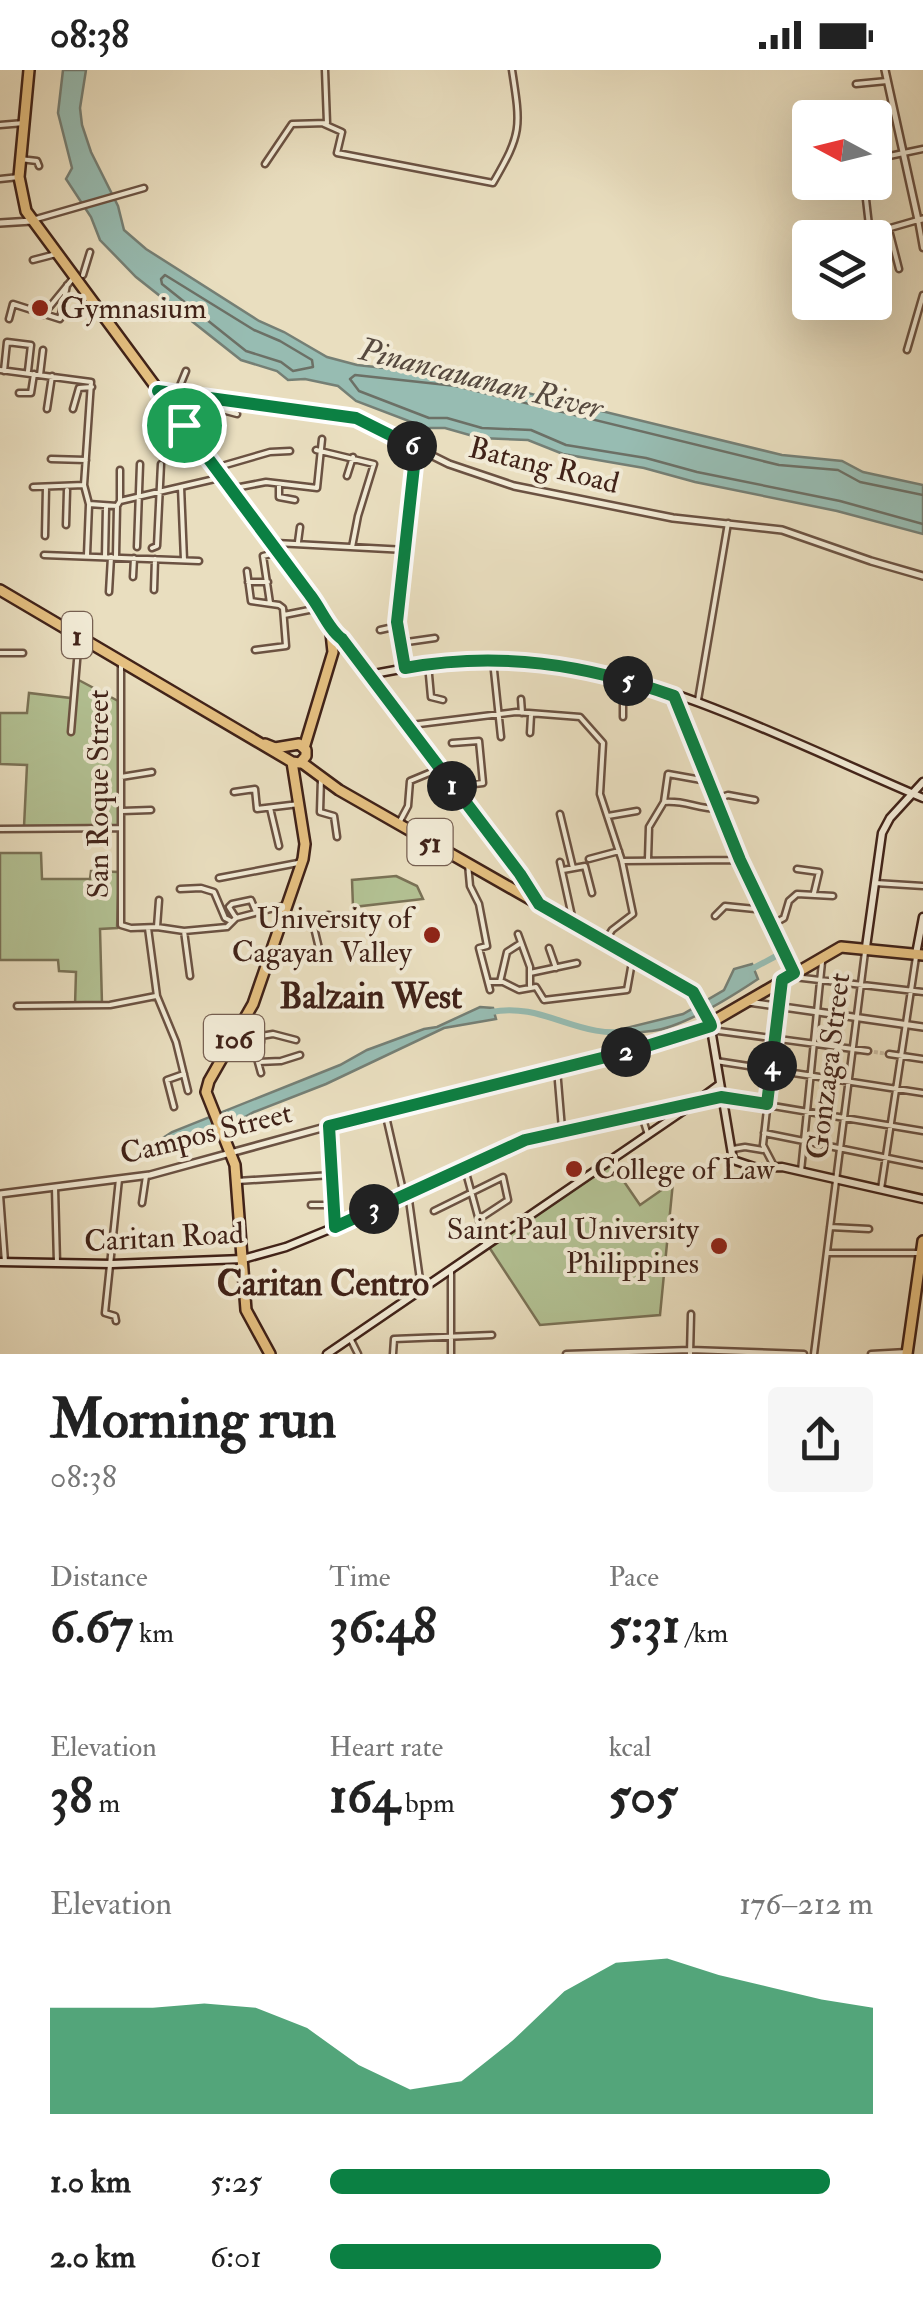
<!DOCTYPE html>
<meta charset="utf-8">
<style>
:root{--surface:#fff;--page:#f6f6f6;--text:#222;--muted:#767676;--accent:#0b8043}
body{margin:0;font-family:"IM FELL Double Pica",serif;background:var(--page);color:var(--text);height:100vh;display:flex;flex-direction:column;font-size:38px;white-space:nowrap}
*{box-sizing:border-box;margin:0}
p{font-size:32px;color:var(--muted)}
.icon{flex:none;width:55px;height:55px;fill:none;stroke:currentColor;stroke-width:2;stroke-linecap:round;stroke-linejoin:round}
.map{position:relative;height:1284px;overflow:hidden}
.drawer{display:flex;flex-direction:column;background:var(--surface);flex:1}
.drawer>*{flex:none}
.needle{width:65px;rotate:277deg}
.buttons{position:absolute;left:792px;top:30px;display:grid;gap:20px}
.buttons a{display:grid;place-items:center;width:100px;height:100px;border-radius:10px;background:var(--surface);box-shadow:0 10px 40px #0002;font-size:50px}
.pin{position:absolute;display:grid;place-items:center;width:85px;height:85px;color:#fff;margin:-42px;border:5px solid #fff;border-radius:50%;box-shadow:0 2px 10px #0007}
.km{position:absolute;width:50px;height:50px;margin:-25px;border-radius:50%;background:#222;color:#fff;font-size:28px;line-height:50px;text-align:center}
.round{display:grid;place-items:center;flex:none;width:105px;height:105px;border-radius:10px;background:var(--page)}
.overview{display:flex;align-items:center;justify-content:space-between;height:170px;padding:0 50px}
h1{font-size:55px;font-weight:700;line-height:75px}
.figures{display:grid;grid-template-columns:repeat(3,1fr);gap:15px;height:170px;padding:10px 50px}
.figures div{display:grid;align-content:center}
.figures b{font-size:50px;font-weight:700}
.figures small{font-size:28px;font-weight:400}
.figures p{font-size:28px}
.chart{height:280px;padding:20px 50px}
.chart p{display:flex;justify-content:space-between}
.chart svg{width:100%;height:180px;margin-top:10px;fill:var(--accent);opacity:.7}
ul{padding:0 50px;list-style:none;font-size:32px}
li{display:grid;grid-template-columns:160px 120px 1fr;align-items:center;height:75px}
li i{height:25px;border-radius:12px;background:var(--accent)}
.status{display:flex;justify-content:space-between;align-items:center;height:70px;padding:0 50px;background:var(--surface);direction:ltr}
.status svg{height:28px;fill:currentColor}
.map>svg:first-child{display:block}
.green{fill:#b3c294;stroke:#7a7256;stroke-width:2.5}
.water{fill:#97bcb2;stroke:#757f75;stroke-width:2.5}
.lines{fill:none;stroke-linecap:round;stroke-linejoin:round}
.shore{stroke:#6c7066;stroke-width:2.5}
.river{stroke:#97bcb2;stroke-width:6}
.minor-tunnel{stroke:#c7b99e;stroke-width:4;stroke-dasharray:4 2;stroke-linecap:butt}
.minor-casing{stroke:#6b5242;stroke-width:9}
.tertiary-casing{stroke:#6b5242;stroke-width:10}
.secondary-casing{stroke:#412319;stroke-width:11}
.primary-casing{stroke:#412319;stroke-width:14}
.trunk-casing{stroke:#412319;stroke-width:14}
.minor{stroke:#f1ead5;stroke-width:4}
.tertiary{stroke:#f1ead5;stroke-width:5}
.secondary{stroke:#f1ead5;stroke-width:6}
.primary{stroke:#e4bf80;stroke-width:9}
.trunk{stroke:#e4bf80;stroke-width:9}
.route-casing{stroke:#fff;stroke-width:20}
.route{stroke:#0b8043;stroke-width:12}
.poi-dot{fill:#8f2418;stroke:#f1ead5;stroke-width:4}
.labels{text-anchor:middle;stroke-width:8;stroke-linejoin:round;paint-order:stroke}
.shield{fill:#f1ead5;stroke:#765f51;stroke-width:2.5}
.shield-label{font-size:28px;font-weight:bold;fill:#412319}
.poi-label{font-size:30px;fill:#412319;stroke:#f1ead5;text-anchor:start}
.street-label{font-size:30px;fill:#412319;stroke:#f1ead5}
.water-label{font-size:32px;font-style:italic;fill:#56493f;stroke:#f1ead5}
.quarter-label{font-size:35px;font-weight:bold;fill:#412319;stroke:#f1ead5}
</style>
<div class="status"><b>08:38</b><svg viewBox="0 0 49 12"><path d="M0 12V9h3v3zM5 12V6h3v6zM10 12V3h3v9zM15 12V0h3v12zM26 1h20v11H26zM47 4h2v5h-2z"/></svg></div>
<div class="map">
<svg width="923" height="1284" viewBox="0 0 923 1284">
<rect width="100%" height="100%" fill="#e9debf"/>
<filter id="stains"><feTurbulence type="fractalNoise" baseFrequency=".002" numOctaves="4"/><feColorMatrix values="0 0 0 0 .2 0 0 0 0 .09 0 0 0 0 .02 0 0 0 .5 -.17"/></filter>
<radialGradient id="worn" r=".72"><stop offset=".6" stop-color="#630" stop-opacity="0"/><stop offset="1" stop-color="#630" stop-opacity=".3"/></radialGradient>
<!-- green -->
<path class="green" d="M73,607L118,631L120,756L24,757L27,695L0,694V643H27L29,623L71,628Z
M0,783H41L42,809H90L91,801L119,802L117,858L100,859L102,934L75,936L76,902L59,901L58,890H0Z
M396,806L417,816L423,829L353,837L352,810Z
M612,1094L640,1135L673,1112L660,1245L540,1255L489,1177Z"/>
<!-- water -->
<path class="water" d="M63,0H86L80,38L82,55L91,82L118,136L124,160L146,179L259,251L284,262L327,287L357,295L458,306L782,385L842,391L863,402L923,415V464L837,441L695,412L644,398L563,384L528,370L480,368L445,358H427L356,331L338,316L305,309L288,310L277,301L241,290L136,207L100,170L91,147L66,109L72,98L58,43Z
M752,894L758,909C731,927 684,957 652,961C644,962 637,962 629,964L626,958L683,944L724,920L734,899Z
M480,937L493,938L496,949L444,958L326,1014L254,1042L203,1071L147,1087L149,1077L172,1062L340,995L367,980L424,959L437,957Z"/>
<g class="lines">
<!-- shore -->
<path class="shore" d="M165,205L254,260L280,271L312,290L313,297L293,301L281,292L246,281L162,214L161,209Z
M923,425L860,412L838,400L779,395L456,316L355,305L350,309L359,321L429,348H447L482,358L531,360L566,375L646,388L697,402L840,431L923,454"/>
<!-- river -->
<path class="river" d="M748,901L778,885
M491,942C544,931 580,972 634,960
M142,1086L156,1080"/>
<!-- minor-tunnel -->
<path class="minor-tunnel" d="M868,981L888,984"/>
<!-- minor casing -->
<g class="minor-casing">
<path id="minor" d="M856,14L887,11
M862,48L893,42
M324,54L342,62L337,83L493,113C522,63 521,58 512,0
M0,55L24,53
M20,89L37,91L39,96
M875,89L923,79
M265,94L292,54L327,53L325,0
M0,109L19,107
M864,112L870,164
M36,149L144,118
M889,160L899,199
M859,167L918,150L923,178
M33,190L56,184
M83,205L90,182
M43,245L74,207
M9,249L13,234L60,249L67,215
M907,280L923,225
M0,300L91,312L84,415L89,434L117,436L120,431L219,408
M4,301L7,272L31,275L28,301
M40,305L43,280
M19,323H31L34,304
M177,323L186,301
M223,330L222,340L237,344
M47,339L52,306
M73,339L79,318L92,317
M192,360L213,362
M316,380L374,394L358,446L352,477
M51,389L86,390
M215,398L270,382L290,381
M120,400V431
M347,406L353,387
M279,414V427L295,430
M33,417L84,415
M181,417L184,490
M235,418L266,412L317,418L322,369
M66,455L67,420
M45,466L46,417
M298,472L300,457
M276,473L406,480
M137,477L140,394
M152,478L157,476L161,394
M44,485L199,491
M87,485L89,435
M116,486L117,436
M105,487L106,437
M247,501L251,531L279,535L283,538L286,576L255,580
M133,507L134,488
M248,512H268
M154,520L155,489
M109,522L111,487
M270,533L263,486L275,483
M284,545L319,538
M380,560L398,556
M400,573L435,568
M0,583H23
M493,591L501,667
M121,593V855L131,858L157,857L184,861L227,857L236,848L282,836
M428,594L431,627L443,630
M405,598L397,552L416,379
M674,626L741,790L793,901
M521,629L522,643
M698,630L728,453
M623,647V624
M411,655L516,642L580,647L603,673L600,724L622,791L633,844L612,860L605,871
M71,662L79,567
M530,663L531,645
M452,673L479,671L483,713L457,716
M121,707L152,702
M321,708L320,742L334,746L337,767
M234,722L255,719L257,739L299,734
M716,729L728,725L755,730
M664,732C686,730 696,739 720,739
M270,738L279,776
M122,741L151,740
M560,744L573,798
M608,746L637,741
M399,753L408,736L410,711L439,699
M0,759L121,758
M589,789L619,781
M648,789L649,757L664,732L668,704L707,711
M622,791L741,790
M560,792L573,851
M468,794L470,816L479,834L487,876L479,878L490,920
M797,799L819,802L814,823
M563,800L585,796L592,823
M219,808L298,793
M875,813L923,816
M180,819L201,818L214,822L225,848L231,851
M715,846L725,836L755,839L762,833
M236,848L229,837L232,834L251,830L256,842
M312,849L322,891
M773,854L784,848L789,831L797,824L833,826
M285,855L329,845
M157,857L159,830
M148,858L157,926L176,972L188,1021
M184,861L190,906
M518,864L530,897V916
M549,878L556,898
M530,903L577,893
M794,907L923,922
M488,912H503L519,920L536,917L544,930L627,920L632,892
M500,912L507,882L521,873
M17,936L110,935L156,926
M711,960L868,981
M239,967L243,977L261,972V966L273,964L296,970
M253,974L261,1003
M889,984L923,989
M716,991L923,1023
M258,992L281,991L300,985
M557,999L562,1059
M725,1028L923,1061
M174,1037L167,1010L184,1004
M385,1042L404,1125
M642,1046L648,1065
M329,1057L335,1157
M764,1063L923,1095
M733,1079L745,1077L763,1080
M774,1096L763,1075L781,915
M465,1099L486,1176
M801,1101L822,892
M237,1111L332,1105
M55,1118L57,1193
M881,1119L916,887
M408,1123L421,1217
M0,1125L5,1192
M142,1133L146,1106
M311,1135H332
M434,1141L503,1107L508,1130L479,1149
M830,1157L869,1159
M827,1183H918
M451,1200V1284
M116,1251L115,1246L105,1243L119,1109
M350,1268L358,1284
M393,1284L394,1269L492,1265
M566,1284L690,1280L804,1284
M690,1284L691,1244
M814,1284L865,882
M871,1284L907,1282"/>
</g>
<!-- tertiary casing -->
<g class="tertiary-casing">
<path id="tertiary" d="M885,0L918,150L923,149
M0,153L32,151
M159,321L356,348L449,394L514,416L673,448L782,460L871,491L923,506
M748,932L923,957
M0,1124L150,1105L329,1056L635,980L711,956"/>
</g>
<!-- secondary casing -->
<g class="secondary-casing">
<path id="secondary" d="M333,563L342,569L520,803L537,831
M369,605C429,593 490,584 551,592C674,610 809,680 923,728
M866,877L882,763L890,748L923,712
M916,884L923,847
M710,953L733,1090L757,1098L782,1097L923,1129
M700,1029L719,1015
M0,1192L112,1194L243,1189L286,1177L335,1157L525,1070L721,1027
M327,1284L690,1036"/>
</g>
<!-- primary casing -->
<g class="primary-casing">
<path id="primary" d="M29,0L19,107L26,141L330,553L333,582L304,678
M301,692L339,720L693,922L710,953L841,877L923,885
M907,1284L923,1171"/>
</g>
<!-- trunk casing -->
<g class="trunk-casing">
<path id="trunk" d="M0,520L292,692L300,693L306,686V680L299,674L275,678L265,674
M270,1284L246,1240L235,1095L206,1022L209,1011L253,934L303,789L305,774L292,692"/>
</g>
<!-- minor -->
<use href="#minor" class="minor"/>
<!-- tertiary -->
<use href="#tertiary" class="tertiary"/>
<!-- secondary -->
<use href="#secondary" class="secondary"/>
<!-- primary -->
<use href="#primary" class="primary"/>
<!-- trunk -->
<use href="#trunk" class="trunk"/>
</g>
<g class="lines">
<!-- route casing -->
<g class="route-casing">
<path id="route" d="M158,321L356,348L416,378L397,552L405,598C499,581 585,594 674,626L740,790L794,903L782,910L767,1034L721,1027L525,1070L335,1157L329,1056L634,980L711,956L710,953L693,922L539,834L520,804L342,569C329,560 321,539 310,525Z"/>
</g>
<!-- route -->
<use href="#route" class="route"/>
</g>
<!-- markers -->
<g class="poi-dot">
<circle cx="40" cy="238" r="10"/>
<circle cx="432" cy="865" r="10"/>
<circle cx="574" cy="1099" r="10"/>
<circle cx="719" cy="1176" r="10"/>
</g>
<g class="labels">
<!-- shield labels -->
<g class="shield">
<rect x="62" y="542" width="30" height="46" rx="8"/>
<rect x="407.5" y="749" width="45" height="46" rx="8"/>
<rect x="204" y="945" width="60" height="46" rx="8"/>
</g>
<g class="shield-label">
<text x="77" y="575">1</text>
<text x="430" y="782">51</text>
<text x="234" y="978">106</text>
</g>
<!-- poi labels -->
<g class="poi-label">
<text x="60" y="248">Gymnasium</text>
<text x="412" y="858" text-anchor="end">University of<tspan x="412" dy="34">Cagayan Valley</tspan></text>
<text x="594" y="1109">College of Law</text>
<text x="699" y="1169" text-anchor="end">Saint Paul University<tspan x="699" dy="34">Philippines</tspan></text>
</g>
<!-- street labels -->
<g class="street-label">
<text transform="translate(544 395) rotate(14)" y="10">Batang Road</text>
<text transform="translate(98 724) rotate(-90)" y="10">San Roque Street</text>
<text transform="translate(828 996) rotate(-83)" y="10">Gonzaga Street</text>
<text transform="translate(206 1063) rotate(-14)" y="10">Campos Street</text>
<text transform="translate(164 1167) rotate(-3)" y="10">Caritan Road</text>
</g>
<!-- water labels -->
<g class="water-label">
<text transform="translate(481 308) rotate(14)" y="11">Pinancauanan River</text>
</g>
<!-- quarter labels -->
<g class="quarter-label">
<text x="371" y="938">Balzain West</text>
<text x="323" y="1225">Caritan Centro</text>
</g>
</g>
<rect width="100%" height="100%" filter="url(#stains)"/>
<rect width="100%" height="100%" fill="url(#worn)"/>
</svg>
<div class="buttons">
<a><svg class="needle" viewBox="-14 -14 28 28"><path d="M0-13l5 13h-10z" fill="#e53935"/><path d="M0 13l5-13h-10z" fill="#767676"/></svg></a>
<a><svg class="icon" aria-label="layers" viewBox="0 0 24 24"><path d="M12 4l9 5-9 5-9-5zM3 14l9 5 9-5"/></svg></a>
</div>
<div class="pin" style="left:184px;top:355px;background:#1e9e55"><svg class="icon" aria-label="arrive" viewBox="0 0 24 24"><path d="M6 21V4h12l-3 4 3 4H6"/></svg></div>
<b class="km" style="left:452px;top:716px">1</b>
<b class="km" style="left:626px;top:982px">2</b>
<b class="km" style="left:374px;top:1139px">3</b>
<b class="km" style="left:772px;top:996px">4</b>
<b class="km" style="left:628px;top:611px">5</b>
<b class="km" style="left:412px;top:376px">6</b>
</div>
<section class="drawer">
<div class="overview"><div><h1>Morning run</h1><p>08:38</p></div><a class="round"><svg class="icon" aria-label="share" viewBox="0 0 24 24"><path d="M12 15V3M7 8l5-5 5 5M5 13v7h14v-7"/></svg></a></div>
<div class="figures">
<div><p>Distance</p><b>6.67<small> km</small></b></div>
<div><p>Time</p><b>36:48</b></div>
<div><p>Pace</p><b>5:31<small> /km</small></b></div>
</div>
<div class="figures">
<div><p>Elevation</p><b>38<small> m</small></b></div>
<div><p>Heart rate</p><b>164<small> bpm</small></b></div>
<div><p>kcal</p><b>505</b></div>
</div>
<div class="chart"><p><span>Elevation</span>176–212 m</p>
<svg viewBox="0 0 160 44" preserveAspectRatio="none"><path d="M0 44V18L10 18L20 18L30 17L40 18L50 23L60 32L70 38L80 36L90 26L100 14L110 7L120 6L130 10L140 13L150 16L160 18V44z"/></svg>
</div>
<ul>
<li><b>1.0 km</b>5:25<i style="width:92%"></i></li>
<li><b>2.0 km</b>6:01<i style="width:61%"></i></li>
</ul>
</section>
